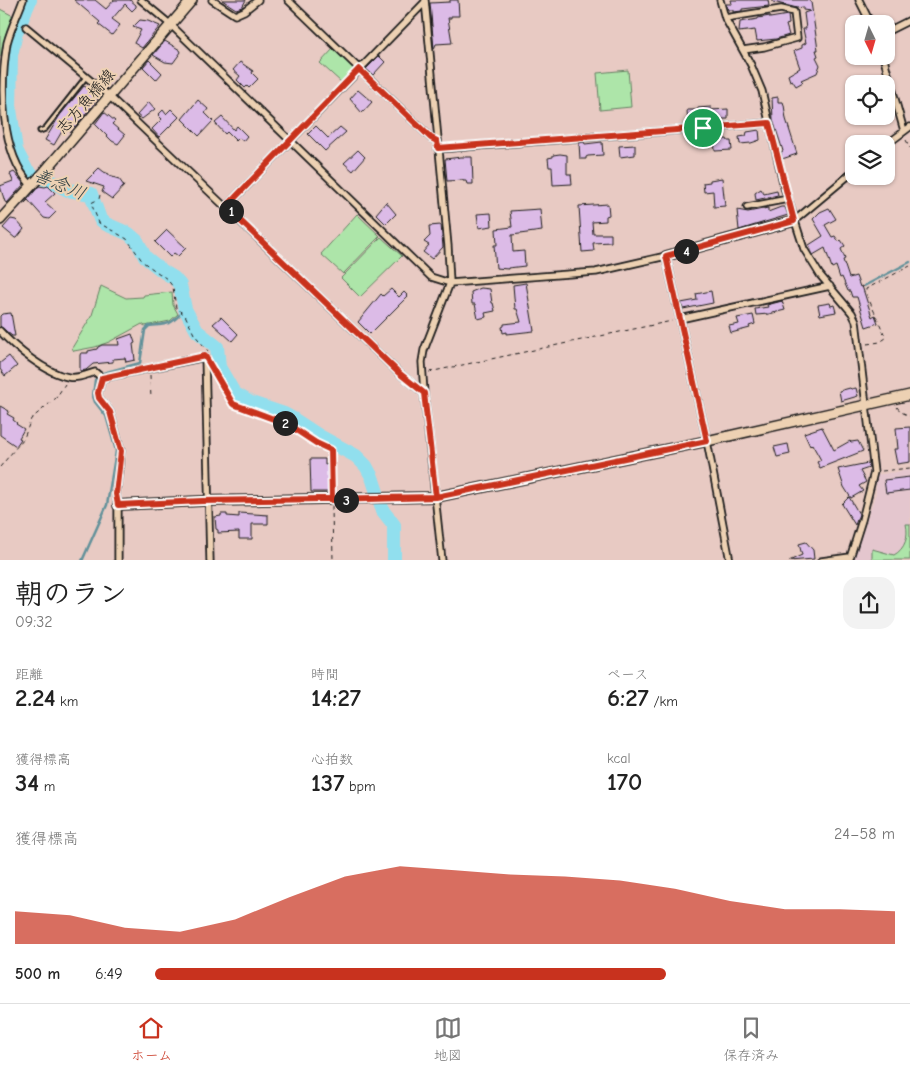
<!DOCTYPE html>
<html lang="ja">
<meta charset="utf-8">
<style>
:root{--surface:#fff;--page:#f2f2f2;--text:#222;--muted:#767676;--line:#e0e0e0;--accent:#c8321e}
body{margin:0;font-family:"Comic Neue","Klee One",sans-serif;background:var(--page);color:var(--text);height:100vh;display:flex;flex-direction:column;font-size:19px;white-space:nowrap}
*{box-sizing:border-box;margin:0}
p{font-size:16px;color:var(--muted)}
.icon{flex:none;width:28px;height:28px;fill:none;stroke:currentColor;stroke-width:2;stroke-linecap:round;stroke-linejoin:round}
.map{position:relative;height:560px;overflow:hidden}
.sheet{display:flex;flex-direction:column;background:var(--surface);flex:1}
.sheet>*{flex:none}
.needle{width:32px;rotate:175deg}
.controls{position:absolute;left:845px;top:15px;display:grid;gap:10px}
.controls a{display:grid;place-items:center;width:50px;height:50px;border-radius:10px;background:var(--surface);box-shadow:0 1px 4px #0004;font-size:25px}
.pin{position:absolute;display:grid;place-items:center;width:42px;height:42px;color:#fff;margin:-21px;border:2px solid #fff;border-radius:50%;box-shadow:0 1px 5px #0007}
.km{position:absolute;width:25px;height:25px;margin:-12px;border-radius:50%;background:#222;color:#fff;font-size:14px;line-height:25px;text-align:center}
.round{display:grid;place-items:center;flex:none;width:52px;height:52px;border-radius:15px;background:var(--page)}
.head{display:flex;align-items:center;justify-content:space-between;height:85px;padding:0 15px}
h1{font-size:28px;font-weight:700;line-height:38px}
.stats{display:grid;grid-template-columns:repeat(3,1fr);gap:8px;height:85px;padding:5px 15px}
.stats div{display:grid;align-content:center}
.stats b{font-size:25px;font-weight:700}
.stats small{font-size:14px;font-weight:400}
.stats p{font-size:14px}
.chart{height:140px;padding:10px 15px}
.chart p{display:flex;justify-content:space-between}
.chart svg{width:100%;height:90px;margin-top:5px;fill:var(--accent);opacity:.7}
ul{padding:0 15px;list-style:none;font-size:16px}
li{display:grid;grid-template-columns:80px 60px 1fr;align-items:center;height:38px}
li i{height:12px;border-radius:6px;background:var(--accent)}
.tab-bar{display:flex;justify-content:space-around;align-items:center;height:70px;border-top:1px solid var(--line);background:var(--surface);font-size:14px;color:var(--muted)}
.tab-bar a{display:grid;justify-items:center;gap:2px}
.tab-bar .on{color:var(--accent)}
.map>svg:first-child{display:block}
.built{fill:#e4c6ce}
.green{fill:#ade5a9;stroke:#648062}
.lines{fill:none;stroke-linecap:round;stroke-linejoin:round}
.stream{stroke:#62919a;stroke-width:2.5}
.river{stroke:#91dfee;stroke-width:14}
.building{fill:#dcbbe7;stroke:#1c1c1c}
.lane-casing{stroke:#1c1c1c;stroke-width:7}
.street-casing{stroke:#1c1c1c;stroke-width:9}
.secondary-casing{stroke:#1c1c1c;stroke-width:12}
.path{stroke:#1c1c1c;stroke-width:1;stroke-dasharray:4 4;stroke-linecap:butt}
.lane{stroke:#edd1b3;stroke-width:3}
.street{stroke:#edd1b3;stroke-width:5.5}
.secondary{stroke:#edd1b3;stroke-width:9}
.route-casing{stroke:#fff;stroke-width:10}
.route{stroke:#c8321e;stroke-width:6}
.labels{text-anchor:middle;stroke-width:4;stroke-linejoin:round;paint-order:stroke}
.street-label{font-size:16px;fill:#1c1c1c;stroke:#edd1b3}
.water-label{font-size:18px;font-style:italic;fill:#334346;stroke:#edd1b3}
</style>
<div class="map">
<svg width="910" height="561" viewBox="0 0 910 561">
<rect width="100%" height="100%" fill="#e8cac3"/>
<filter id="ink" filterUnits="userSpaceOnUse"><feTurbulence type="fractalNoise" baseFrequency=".02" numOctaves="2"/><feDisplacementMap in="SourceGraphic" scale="10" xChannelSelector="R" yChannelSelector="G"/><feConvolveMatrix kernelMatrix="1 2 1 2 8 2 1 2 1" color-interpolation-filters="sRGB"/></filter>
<g filter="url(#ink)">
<!-- built -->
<path class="built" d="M910,470V560L853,561L876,493V475Z"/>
<!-- green -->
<path class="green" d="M0,9L15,17L3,57L0,56Z
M334,48L355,68V72L342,83L320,63Z
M628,70L631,107L600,110L597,73Z
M357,214L380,236L343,274L321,254Z
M381,237L402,256L360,297L341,278Z
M101,286L126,298L143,297L144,295L172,292L173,305L178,314L170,321L145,326L142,324L109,342L95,347L74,351L72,348L92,315Z
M906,524H910V560H872V549L894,555C905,549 909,536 906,524Z"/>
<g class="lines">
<!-- stream -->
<path class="stream" d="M864,286L910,262
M82,561L107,505L116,451L106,416L95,402L93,396L95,380L103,373L140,363L145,330L149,326C170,324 171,325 185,309"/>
<!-- river -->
<path class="river" d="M30,0L16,33L11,55L10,109L16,150L26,169L33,176L49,180L68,190L91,194L100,219L106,224L129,234L137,241L145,257L164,272L174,278L180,285L185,309L197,331L217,347L219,367L234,393L251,403L284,414L295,420L321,437L356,456L366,466L372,477L383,511L394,525V561"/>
</g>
<!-- building -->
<path class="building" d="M74,0H95L106,9L114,0H130L136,5V7L132,11L125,4L112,19L120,25L112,35L98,24L100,22Z
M222,0H246L242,7L236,9Z
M450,0H458L459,16H451V18H448L452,43L436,44L434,49L430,3L450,2Z
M731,0H768L769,6L742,9V11L733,12V10H728L726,4H732Z
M773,0H809L810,2H811L818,50H816L818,56L816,57L820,65L817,73L801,80L803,82L796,86L792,80L790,81L788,75L800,68L794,51L802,48V45L806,43L803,29H806L804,13L810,11L803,10V7L797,8L773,2Z
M788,15L789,24L786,25L789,35L776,39L757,41L755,30L739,32L740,22L758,19V18L770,16V18Z
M140,20L148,21L160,26L142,48L134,43L141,30L133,27Z
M165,41L180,50L181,52L173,63L165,62L153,55Z
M379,56L385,62L373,75L366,69Z
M149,60L162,73L156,80L143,67Z
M240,62L253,71L252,73L258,79L249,88L247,86L245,88L237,80L240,76L233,70Z
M84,86L94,92L95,91L101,95L75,127L68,121L54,145L45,140L60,115Z
M358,90L372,102L362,113L350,99Z
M778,97V102H783L784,105L786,119L797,154L782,159L781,152L783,151L773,120L772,98Z
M198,100L208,109L205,113L213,121L199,136L182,119Z
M149,102L155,109L142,119L137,115Z
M711,107V110L728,109V119H716V122L688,124L687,110H698V108Z
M171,109L179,117L159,137L152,129L162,119L158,115L163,110L166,114Z
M104,112L115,121L112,124L125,135L118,144L112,141L95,124Z
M222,117L234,130L237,126L247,136L243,141L239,138L236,141L227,132L225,134L215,123Z
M316,126L328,138L340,127L346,132L325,151L308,134Z
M759,130L760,140L751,143L740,144L739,137L746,136L747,132Z
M727,139L728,141H731L732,150L715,151L714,140Z
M584,142L585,144L602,142L603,155L588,156L586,157V159H580L579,143Z
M635,145V155L620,157L619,146Z
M358,150L365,157L353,171L344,163Z
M560,154L567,155V174H571L572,184L553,185L552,167H549L548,158L553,157V155Z
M461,157H472L473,184H467L466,181H463V180L447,181L445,159Z
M99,168L104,172L109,174V176L119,179L124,186L112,199L102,192L104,187L86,181Z
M14,172L24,184L7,203L5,202L0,186L13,181L10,174Z
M722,178L725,206L714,207L713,191L704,192L703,183L710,182V180Z
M39,186L45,187L48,186L55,193L45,202L56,212L49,219L44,218L28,200L23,205Z
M761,189L764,194L777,191L778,195L756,200L755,193Z
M386,202L396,214L386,224L376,214Z
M608,204L609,215L606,216V221L592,222L593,234H611V242L593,243L594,251L582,252L579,206Z
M781,207H785L788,215L739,230L737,210L748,212L768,208V212Z
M829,208L836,219L825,225L832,237L835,236L839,242L841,240L845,246L841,249L845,259L843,260L849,278L856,276L860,287L862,286L872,317L875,315L878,323L866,327L857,297H852L850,291H848L842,277L840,278L836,266L832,268L825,248L813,255L809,245L823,236L813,219L820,212Z
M540,209L542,231L512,235L513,252L524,251L525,266L508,268V269L496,268L494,245H497L496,229L512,227L510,211Z
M491,213L492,226L479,228L477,214Z
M11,219L16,220L24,229L17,238H15L3,228Z
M441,225L443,247L432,259L423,252L429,245L424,242L430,236L429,226Z
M167,230L186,248L178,256L174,253L170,257L155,242Z
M526,283L534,331L507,334V332L503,333L502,327L504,326V324L521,322L517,309H515L513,285Z
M481,288L490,289L492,303H493L495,311L485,313L486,317L478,319L475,304H472L471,292Z
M391,289L399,297L404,292L408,296L370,334L358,322L381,294L383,296Z
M711,291L713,303L683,309L681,303L697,300L696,294Z
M782,301L785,310L769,314L756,315L755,309L768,307L767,305Z
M830,303L831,306L834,305L836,312L820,315L818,305Z
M11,313L15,336H12L0,326V316L2,314Z
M753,315L755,324L749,326L750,328L731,333L729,326L739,324L737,318Z
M221,317L238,334L232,341L213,324Z
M132,334L135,343L133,344L135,360L126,362L125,358L113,359V362L93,364L86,370L80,371V355L81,353H88V351L97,349L98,347L102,345H119L118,339Z
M9,356L17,366L5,376L0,369V363Z
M850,388L851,389L856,388L858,396L841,401L839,391Z
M0,406L9,411L7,414L14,418L13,420L17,423L16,424L24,429L19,438L21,439L16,446L0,435Z
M822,427L834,450L850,441L851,442L858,441L863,451L820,468L817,462L821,460L812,444L810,446L804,433Z
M910,427V462L897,464L894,449H898L896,428Z
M788,444L790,454L777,457L774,447Z
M310,459H325V465L328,464L329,492H311Z
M868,463L869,468L860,471L866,482L859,486L863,491L851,498L844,487L838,469Z
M910,477V490L886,493L884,480Z
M849,497L859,514L855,525L842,504Z
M239,513L268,515V524H252V539H239V532L218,533V530L216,529L215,517L221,516V514H227V516L239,517Z
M806,542L813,550L814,559L789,561L802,555L799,544Z"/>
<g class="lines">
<!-- lane casing -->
<g class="lane-casing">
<path id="lane" d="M40,131L45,129L86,77"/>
</g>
<!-- street casing -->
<g class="street-casing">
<path id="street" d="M23,0C18,14 11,28 7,43C0,87 0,152 31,185
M141,0L171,25L431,277L450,283L596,272L666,256L707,441L730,561
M212,0L235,15L244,11L258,0
M288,0L431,138L437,141
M425,0L448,246L450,283L424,350L422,362L424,393L442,561
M720,0L725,18L751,65L762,91L784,187L804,249L820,275L852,313L856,321L874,472L862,520L849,561
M859,0L871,24
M725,18L781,9L794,12L797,38L764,47L743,50
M26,27L108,95L399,373L424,393
M886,32L910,20
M883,56L904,131
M886,145L910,127
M438,149L769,123
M226,207L425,2
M747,207L788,199
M794,221L854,171
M680,319L830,286
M0,331C15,348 46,373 68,377C77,379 86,375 95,372L102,378L205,357L210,561
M102,378L98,393L99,398L110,412L121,451L116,494L118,505V561
M821,561L850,557"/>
</g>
<!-- secondary casing -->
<g class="secondary-casing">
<path id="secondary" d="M0,220L45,171L192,0
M666,256L794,221
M118,505L202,501L436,497L707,441L910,395"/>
</g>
<!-- path -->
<path class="path" d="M906,140L910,148
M100,195L99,199L91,203L99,223L127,239L143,262L167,279L173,287L176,308L185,315L194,334L208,351
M867,344L880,342L886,338L866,293V289L910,266
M213,370L233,404L287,424L316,443L331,450L332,490
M429,372L672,321
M150,375L151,399
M897,407L901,412L910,416
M0,467L24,438L31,419L56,398L65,384
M882,471L910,468
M332,506L333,561"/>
<!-- lane -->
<use href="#lane" class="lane"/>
<!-- street -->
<use href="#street" class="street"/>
<!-- secondary -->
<use href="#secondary" class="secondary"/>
</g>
</g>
<g class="lines" filter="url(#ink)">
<!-- route casing -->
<g class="route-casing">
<path id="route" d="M703,128L438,148L437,141L431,138L359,69L226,207L399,373L424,393L436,497L332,500L331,450L316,443L287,424L233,404L205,356L102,378L98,393L99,398L110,412L121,451L116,494L118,505L202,501L436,497L707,441L666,256L794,221L769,123L703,128"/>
</g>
<!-- route -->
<use href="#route" class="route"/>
</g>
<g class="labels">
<!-- street labels -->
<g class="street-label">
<text transform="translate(85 101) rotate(-49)" y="6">志方魚橋線</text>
</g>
<!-- water labels -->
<g class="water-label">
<text transform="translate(60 184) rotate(23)" y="6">善念川</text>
</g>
</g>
</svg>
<div class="controls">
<a><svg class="needle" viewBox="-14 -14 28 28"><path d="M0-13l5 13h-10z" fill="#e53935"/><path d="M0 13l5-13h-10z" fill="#767676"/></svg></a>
<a><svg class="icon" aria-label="locate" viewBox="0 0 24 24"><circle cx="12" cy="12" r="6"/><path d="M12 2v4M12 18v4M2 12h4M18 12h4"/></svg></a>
<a><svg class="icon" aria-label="layers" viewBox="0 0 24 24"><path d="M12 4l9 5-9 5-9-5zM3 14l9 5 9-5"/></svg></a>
</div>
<div class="pin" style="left:703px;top:128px;background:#1e9e55"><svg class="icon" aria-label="arrive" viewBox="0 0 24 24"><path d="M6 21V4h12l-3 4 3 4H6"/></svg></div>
<b class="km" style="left:231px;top:211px">1</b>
<b class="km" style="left:285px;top:423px">2</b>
<b class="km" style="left:346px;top:500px">3</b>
<b class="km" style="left:686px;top:251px">4</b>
</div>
<section class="sheet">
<div class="head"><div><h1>朝のラン</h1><p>09:32</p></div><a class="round"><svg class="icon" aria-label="share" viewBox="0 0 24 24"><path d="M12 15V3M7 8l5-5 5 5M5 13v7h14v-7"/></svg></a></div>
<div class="stats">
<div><p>距離</p><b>2.24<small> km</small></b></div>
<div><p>時間</p><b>14:27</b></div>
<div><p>ペース</p><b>6:27<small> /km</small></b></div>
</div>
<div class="stats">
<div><p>獲得標高</p><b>34<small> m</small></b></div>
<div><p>心拍数</p><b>137<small> bpm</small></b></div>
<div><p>kcal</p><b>170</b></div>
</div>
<div class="chart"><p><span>獲得標高</span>24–58 m</p>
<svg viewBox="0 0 160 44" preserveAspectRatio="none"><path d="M0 44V28L10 30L20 36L30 38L40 32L50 21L60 11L70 6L80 8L90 10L100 11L110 13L120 17L130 23L140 27L150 27L160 28V44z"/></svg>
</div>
<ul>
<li><b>500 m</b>6:49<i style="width:69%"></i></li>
</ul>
</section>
<nav class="tab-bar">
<a class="on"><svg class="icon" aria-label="home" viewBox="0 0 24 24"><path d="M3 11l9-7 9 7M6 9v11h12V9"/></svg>ホーム</a>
<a><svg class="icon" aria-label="map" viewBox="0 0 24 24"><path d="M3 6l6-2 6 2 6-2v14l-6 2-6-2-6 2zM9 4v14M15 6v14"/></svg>地図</a>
<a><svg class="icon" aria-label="saved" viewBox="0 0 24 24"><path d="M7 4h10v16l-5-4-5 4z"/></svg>保存済み</a>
</nav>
